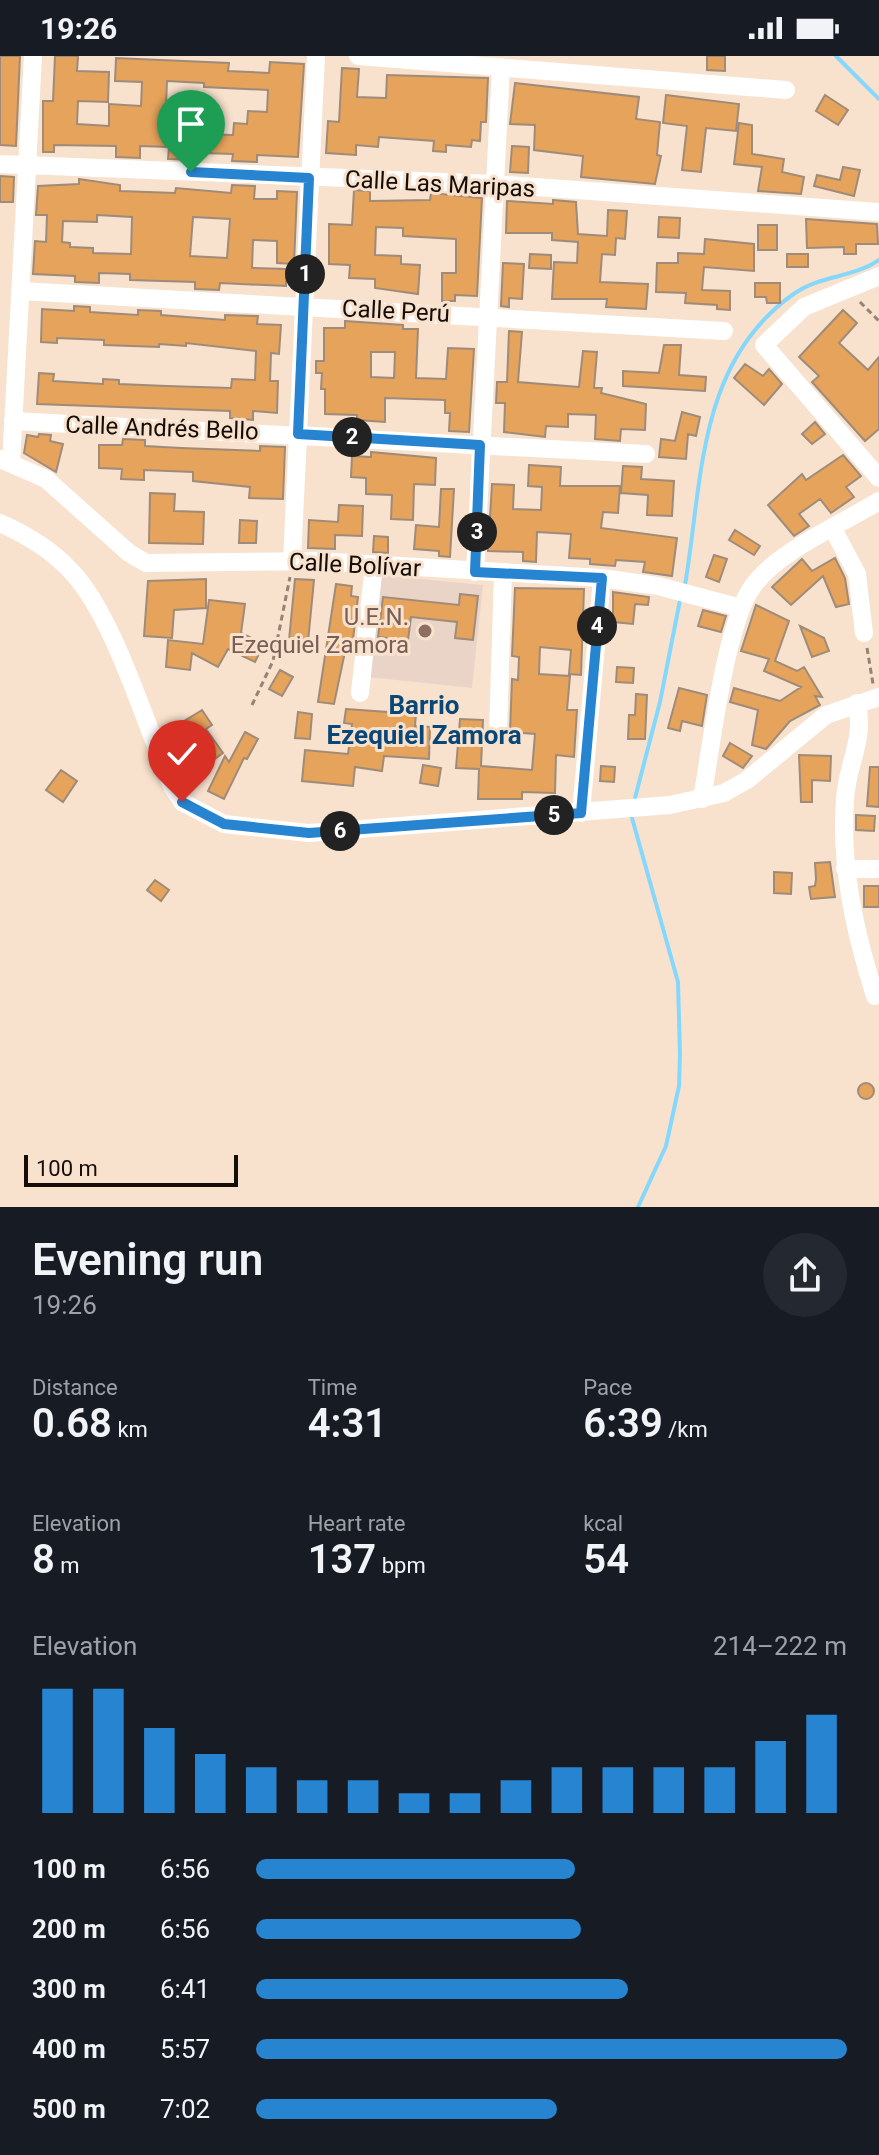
<!DOCTYPE html>
<meta charset="utf-8">
<style>
:root{--surface:#171b24;--page:#242831;--text:#f1f3f6;--muted:#9ea1a6;--accent:#2784d1}
body{margin:0;font-family:Roboto,sans-serif;background:var(--page);color:var(--text);height:100vh;display:flex;flex-direction:column;font-size:30px;white-space:nowrap}
*{box-sizing:border-box;margin:0}
p{font-size:26px;color:var(--muted)}
.icon{flex:none;width:44px;height:44px;fill:none;stroke:currentColor;stroke-width:2;stroke-linecap:round;stroke-linejoin:round}
.map{position:relative;height:1151px;overflow:hidden}
.sheet{display:flex;flex-direction:column;background:var(--surface);flex:1}
.sheet>*{flex:none}
.scale{position:absolute;left:24px;bottom:20px;width:214px;box-sizing:border-box;padding-left:8px;border:4px solid #150e08;border-top:0;font-size:22px;line-height:28px;white-space:nowrap;color:#150e08;-webkit-text-stroke:6px #f8e2ce;paint-order:stroke}
.pin{position:absolute;display:grid;place-items:center;width:68px;height:68px;color:#fff;margin:-82px -34px;border-radius:50% 50% 50% 0;rotate:-45deg;box-shadow:0 0 8px #0007}
.pin .icon{rotate:45deg}
.km{position:absolute;width:40px;height:40px;margin:-20px;border-radius:50%;background:#222;color:#fff;font-size:22px;line-height:40px;text-align:center}
.round{display:grid;place-items:center;flex:none;width:84px;height:84px;border-radius:42px;background:var(--page)}
.summary{display:flex;align-items:center;justify-content:space-between;height:136px;padding:0 32px}
h1{font-size:44px;font-weight:600;line-height:60px}
.metrics{display:grid;grid-template-columns:repeat(3,1fr);gap:12px;height:136px;padding:8px 32px}
.metrics div{display:grid;align-content:center}
.metrics b{font-size:40px;font-weight:600}
.metrics small{font-size:22px;font-weight:400}
.metrics p{font-size:22px}
.chart{height:224px;padding:16px 32px}
.chart p{display:flex;justify-content:space-between}
.chart svg{width:100%;height:144px;margin-top:8px;stroke:var(--accent);stroke-width:6}
ul{padding:0 32px;list-style:none;font-size:26px}
li{display:grid;grid-template-columns:128px 96px 1fr;align-items:center;height:60px}
li i{height:20px;border-radius:10px;background:var(--accent)}
.status{display:flex;justify-content:space-between;align-items:center;height:56px;padding:0 40px;background:var(--surface);direction:ltr}
.status svg{height:22px;fill:currentColor}
.map>svg:first-child{display:block}
.education{fill:#ead4c7}
.lines{fill:none;stroke-linecap:round;stroke-linejoin:round}
.stream{stroke:#85d8fb;stroke-width:4}
.building{fill:#e6a35c;stroke:#9f8b79;stroke-width:2;fill-rule:evenodd}
.path{stroke:#938476;stroke-width:3;stroke-dasharray:6 4;stroke-linecap:butt}
.minor{stroke:#fff;stroke-width:18}
.route-casing{stroke:#fff;stroke-width:16}
.route{stroke:#2784d1;stroke-width:10}
.education-dot{fill:#8d6e63;stroke:#f8e2ce;stroke-width:3}
.labels{text-anchor:middle;stroke-width:6;stroke-linejoin:round;paint-order:stroke}
.street-label{font-size:24px;fill:#150e08;stroke:#f8e2ce}
.education-label{font-size:24px;fill:#785e54;stroke:#f8e2ce;text-anchor:end}
.neighbourhood-label{font-size:26px;font-weight:bold;fill:#084777;stroke:#f8e2ce}
</style>
<div class="status"><b>19:26</b><svg viewBox="0 0 49 12"><path d="M0 12V9h3v3zM5 12V6h3v6zM10 12V3h3v9zM15 12V0h3v12zM26 1h20v11H26zM47 4h2v5h-2z"/></svg></div>
<div class="map">
<svg width="879" height="1151" viewBox="0 0 879 1151">
<rect width="100%" height="100%" fill="#f8e2ce"/>
<!-- education -->
<path class="education" d="M379,519L483,529L472,632L368,621Z"/>
<g class="lines">
<!-- stream -->
<path class="stream" d="M836,0L879,43
M685,529C703,423 697,305 795,237C821,219 853,222 879,204
M635,742L660,646L680,544
M632,762L678,926L680,998L679,1030L666,1090L638,1151"/>
</g>
<!-- building -->
<path class="building" d="M0,0H20L16,90L0,89Z
M55,0H78L77,15L109,16L108,46L78,45L77,68L109,70V48L141,50L142,26L115,25L116,2L229,7L228,15L269,17L270,6L304,8L298,101L257,99V106L232,105L233,98L202,97L201,104L168,103L169,91L140,90V102L116,101V90L54,89V96H43V45H53ZM167,25L204,27V31L268,34L267,56L248,55L247,68L234,67L233,79L202,78L203,52L166,50Z
M707,0H725V15L707,14Z
M342,12L359,13L357,41L386,42L387,19L488,22L486,66H481L480,85L472,84L471,91L446,89V96L433,95L434,85L379,81L378,91L356,89V99L326,97L328,65L339,66Z
M515,27L639,41L636,63L660,66L657,99L661,100L655,128L581,121L583,100L534,94L535,69L510,68Z
M666,39L739,48L736,75L706,72L701,116L682,114L687,70L663,67Z
M825,39L848,54L838,69L816,55Z
M739,67L752,69V98L784,103L782,116L804,121L801,138L758,135L762,111L734,108Z
M512,90L529,91L528,117L510,116Z
M843,111L860,114L854,140L814,130L817,119L840,124Z
M0,120L14,121L13,146H0Z
M79,123L120,129V135L175,137L176,132L231,137L232,129L255,130L254,143H277V135L297,136L294,208L277,207V185L253,184L252,212L286,213V230L220,227L219,234L195,233V226L130,224V218L99,217V227L75,226V220L33,218L35,185L46,186L47,159H36L38,130L79,128ZM97,159L132,161L131,198L93,197V192L70,191V187L62,186L63,165L97,166ZM193,161L230,163L227,202L190,200Z
M354,134L370,135V145L430,144L431,137L482,142L477,240L455,239V245H442V217H456V183L403,180V172L376,171L375,199L401,200V208L420,209L418,238L375,232V223L349,222L350,209L329,208V168L352,169Z
M553,144L576,146L578,178L607,180L608,154L627,155L625,183L616,182L615,199L602,198L600,226L648,228L646,253L606,251L607,243H552L554,206L577,207L578,186L552,184V177H506L507,145L553,148Z
M659,161L680,162L679,182L658,181Z
M806,163L877,168L878,188H856V198H844V191L807,192Z
M758,169H777V194H758Z
M705,183L754,188V215L704,211L702,234L730,235V254L717,253V249L685,247L686,237L656,236L657,207H678V197L704,198Z
M530,198L551,199V213L529,212Z
M787,198H808V211H787Z
M503,207L524,208L522,243L509,242V251L501,250Z
M755,227H780V247H767L766,241H755Z
M74,250L90,251V256L138,259V254L161,255V259L225,264V259L258,260L257,268L281,269L279,298L271,297L270,325H278L277,357L253,355V364L230,362V355L37,348L39,317L54,318L53,325L103,328V323L119,324V328L167,330L231,332L232,323L255,324L256,295L186,287V290L159,288V291L104,289V284L57,282V287L41,286L42,253L74,255Z
M843,254L857,267L839,287L868,314L879,301V373L865,385L812,326L819,320L799,301Z
M345,265L403,269V273H418L416,322L446,323L448,292L474,293L469,376L449,375L450,357H445V344L385,342V366L357,364V359L325,358V333H321L322,317H316V305H324V272H345ZM371,296H395L394,322L371,321Z
M509,275L522,276L518,326L579,331L583,295L597,296L594,332H602L601,337L646,348L645,374L621,373L620,385L595,383L596,359L568,358V371L546,370L545,381L504,376L505,347H496L497,326H507Z
M664,289H681L679,319L706,321L705,335L623,330V315L659,317Z
M745,308L763,320L769,313L782,328L764,349L734,322Z
M682,356L700,361L696,380L688,378L686,403L659,401L661,383L675,385Z
M815,366L825,378L812,388L802,378Z
M39,378L51,379L50,385L63,388L56,416L24,397L27,379L38,381Z
M123,383L145,384V390L181,392L260,395V390L285,391L283,443L249,442L250,431L193,425V416L144,414V424L121,423L122,413L99,412V389H122Z
M371,396L436,402L435,429L414,428L413,464L391,463L392,439L366,438V422L351,421L352,400L371,401Z
M843,399L861,420L846,431L854,441L831,457L820,443L799,458L809,470L794,480L768,449L802,418L806,424Z
M529,409L561,411L560,430H620L618,457L603,456L601,472L677,482L672,520L643,516L645,506L616,504L615,510L590,508V503L569,502L571,478L537,476L536,506L523,505V496L488,495L492,428L514,429L513,453L541,454L542,431L528,430Z
M623,410L642,411L641,423L674,425L672,460L647,459L648,439L621,437Z
M441,433H454L450,501L439,500V495L414,493L416,469L439,471Z
M150,437L175,438L174,455L204,456L203,488L149,487Z
M339,449L363,450L362,480L335,479V493L308,492L309,464L338,466Z
M240,464L257,465L256,487H239Z
M735,474L760,490L754,499L729,484Z
M374,480L388,481V497L373,496Z
M714,499L727,503L719,526L706,521Z
M835,502L845,522L849,548L836,551L823,520L791,549L772,531L802,503L812,515Z
M206,523V552L174,554L172,582L144,580L148,525Z
M295,523L314,524L308,586L289,584Z
M336,528L352,530L351,540L358,541L352,592L346,591L334,648L318,646Z
M515,532L584,533L581,619L569,618L571,594L540,591L539,618L570,620L567,654H577L574,701L556,699L555,737L522,736V743H478L479,713L456,712L460,663L483,664L481,710L532,714L535,678L510,676L512,623L518,624L519,601L512,600Z
M613,536L649,541L648,549L635,548L633,568L613,566Z
M460,538L478,540L473,584L455,582L457,566L411,561L408,584L378,581L383,541L459,549Z
M209,544L245,548L241,577L264,588L255,606L228,593L218,611L192,597L190,614L166,611L168,584L203,588Z
M756,549L789,565L775,605L797,615L804,611L822,641L815,640L820,649L790,665L766,693L752,689L758,654L730,646L734,632L780,645L801,631L764,615L769,603L741,595Z
M703,554L726,560L721,576L698,570Z
M800,570L824,582L829,595L812,601Z
M617,611L634,612L633,627L616,626Z
M280,614L293,621L282,640L269,633Z
M679,632L707,639L702,670L682,665L680,675L668,672Z
M636,638L647,639L645,683H628L629,659H635Z
M346,653L416,658L415,670L430,671L429,703L384,700L382,715L355,711L353,730L302,725L305,694L348,698L352,668L344,667Z
M202,654L212,669L206,673L223,697L198,715L168,675Z
M298,656L312,658L310,683L295,682Z
M245,676L258,683L247,703L244,702L224,743L208,735L225,700L229,706Z
M730,687L752,700L743,712L723,700Z
M799,699L831,700L830,725L812,724V746H801Z
M423,709L441,712L438,730L420,727Z
M601,710L615,711L614,726L600,725Z
M870,711H879V751L867,750Z
M61,714L77,725L63,746L46,734Z
M856,759L875,760L874,775L856,774Z
M830,806L835,841L811,843L809,831L815,830L816,823L815,807Z
M774,816L792,817L791,838L774,837Z
M155,824L169,834L161,845L147,834Z
M864,830H879V851H864Z
M858 1035a8 8 0 1 1 16 0a8 8 0 1 1-16 0Z"/>
<g class="lines">
<!-- path -->
<path class="path" d="M860,246L879,265
M867,592L873,628
M252,649L273,605L290,521"/>
<!-- minor -->
<path class="minor" d="M358,0L786,34
M0,108L494,128L879,156
M879,220L804,251L764,289L879,422
M21,235L724,275
M13,365L646,398
M0,403L46,423L129,497L146,507L316,505L602,522L658,530L741,552
M11,408L33,0
M0,467C27,479 51,493 71,515C115,561 146,672 173,732L182,746L224,768L309,777L670,749L724,737L747,724L826,659L879,641
M833,473L857,518L864,577
M292,505L316,0
M475,516L501,11
M360,637L374,509
M857,647C865,687 847,706 845,744C840,811 855,876 875,940
M498,676L503,518
M702,743C711,694 725,567 753,530C778,495 842,468 879,445
M581,757L602,522
M845,813H879"/>
</g>
<g class="lines">
<!-- route casing -->
<g class="route-casing">
<path id="route" d="M182,746L224,768L309,777L581,757L602,522L475,516L480,389L298,378L309,122L191,116"/>
</g>
<!-- route -->
<use href="#route" class="route"/>
</g>
<!-- markers -->
<circle class="education-dot" cx="425" cy="575" r="8"/>
<g class="labels">
<!-- street labels -->
<g class="street-label">
<text transform="translate(440 128) rotate(3)" y="8">Calle Las Maripas</text>
<text transform="translate(396 255) rotate(3)" y="8">Calle Perú</text>
<text transform="translate(162 372) rotate(2)" y="8">Calle Andrés Bello</text>
<text transform="translate(355 509) rotate(3)" y="8">Calle Bolívar</text>
</g>
<!-- education labels -->
<g class="education-label">
<text x="409" y="569">U.E.N.<tspan x="409" dy="28">Ezequiel Zamora</tspan></text>
</g>
<!-- neighbourhood labels -->
<g class="neighbourhood-label">
<text x="424" y="658">Barrio<tspan x="424" dy="30">Ezequiel Zamora</tspan></text>
</g>
</g>
</svg>
<div class="scale">100 m</div>
<div class="pin" style="left:191px;top:116px;background:#1e9e55"><svg class="icon" aria-label="arrive" viewBox="0 0 24 24"><path d="M6 21V4h12l-3 4 3 4H6"/></svg></div>
<div class="pin" style="left:182px;top:746px;background:#d93025"><svg class="icon" aria-label="check" viewBox="0 0 24 24"><path d="M5 12l5 5 9-10"/></svg></div>
<b class="km" style="left:305px;top:218px">1</b>
<b class="km" style="left:352px;top:381px">2</b>
<b class="km" style="left:477px;top:476px">3</b>
<b class="km" style="left:597px;top:570px">4</b>
<b class="km" style="left:554px;top:759px">5</b>
<b class="km" style="left:340px;top:775px">6</b>
</div>
<section class="sheet">
<div class="summary"><div><h1>Evening run</h1><p>19:26</p></div><a class="round"><svg class="icon" aria-label="share" viewBox="0 0 24 24"><path d="M12 15V3M7 8l5-5 5 5M5 13v7h14v-7"/></svg></a></div>
<div class="metrics">
<div><p>Distance</p><b>0.68<small> km</small></b></div>
<div><p>Time</p><b>4:31</b></div>
<div><p>Pace</p><b>6:39<small> /km</small></b></div>
</div>
<div class="metrics">
<div><p>Elevation</p><b>8<small> m</small></b></div>
<div><p>Heart rate</p><b>137<small> bpm</small></b></div>
<div><p>kcal</p><b>54</b></div>
</div>
<div class="chart"><p><span>Elevation</span>214–222 m</p>
<svg viewBox="0 0 160 44" preserveAspectRatio="none"><path d="M5 44V6M15 44V6M25 44V18M35 44V26M45 44V30M55 44V34M65 44V34M75 44V38M85 44V38M95 44V34M105 44V30M115 44V30M125 44V30M135 44V30M145 44V22M155 44V14"/></svg>
</div>
<ul>
<li><b>100 m</b>6:56<i style="width:54%"></i></li>
<li><b>200 m</b>6:56<i style="width:55%"></i></li>
<li><b>300 m</b>6:41<i style="width:63%"></i></li>
<li><b>400 m</b>5:57<i style="width:100%"></i></li>
<li><b>500 m</b>7:02<i style="width:51%"></i></li>
</ul>
</section>
